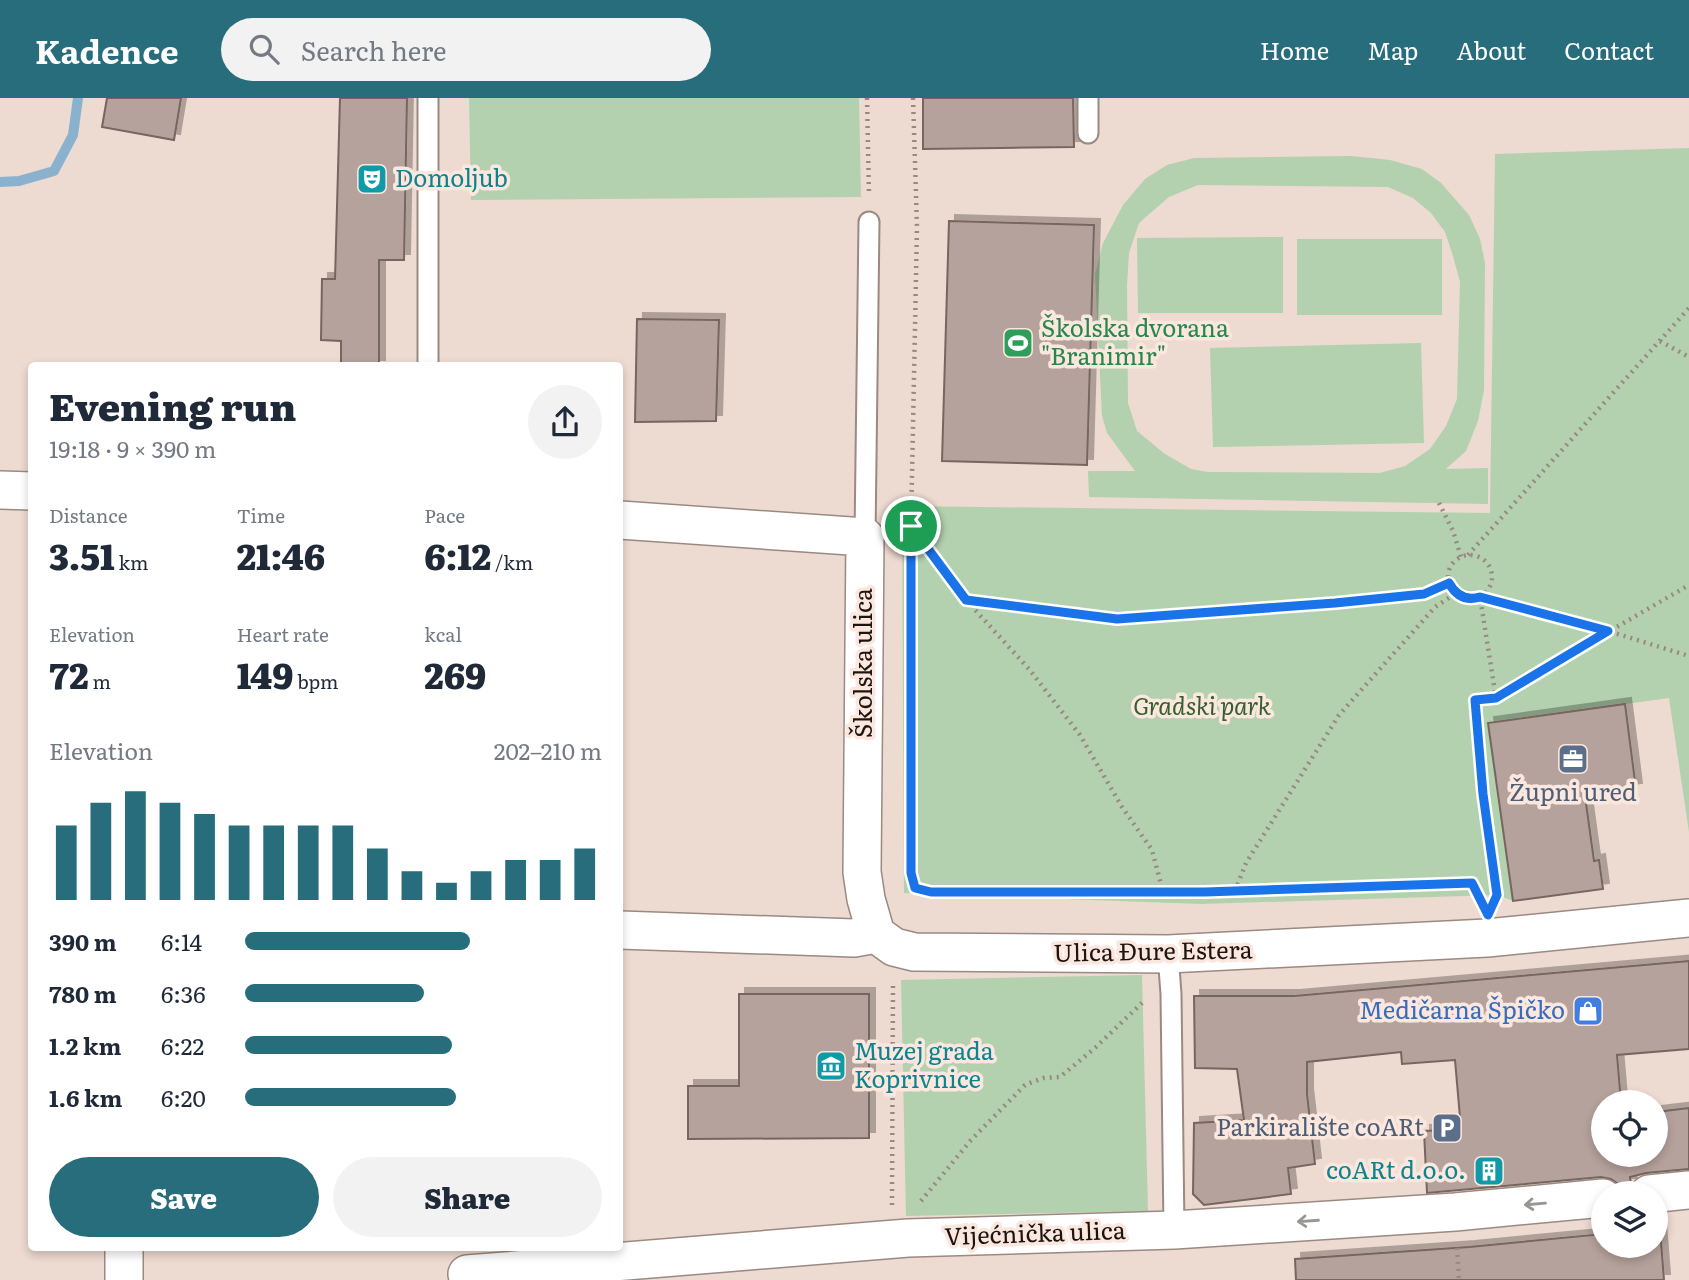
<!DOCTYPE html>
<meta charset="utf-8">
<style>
:root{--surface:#fff;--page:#f2f2f3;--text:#1f2937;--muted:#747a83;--accent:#276d7c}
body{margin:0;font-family:Literata,serif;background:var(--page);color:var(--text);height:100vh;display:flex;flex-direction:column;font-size:26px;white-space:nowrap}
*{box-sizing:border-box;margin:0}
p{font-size:23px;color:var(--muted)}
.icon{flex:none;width:38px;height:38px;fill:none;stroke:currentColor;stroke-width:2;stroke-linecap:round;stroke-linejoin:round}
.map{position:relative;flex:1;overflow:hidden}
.drawer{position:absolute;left:28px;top:264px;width:595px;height:889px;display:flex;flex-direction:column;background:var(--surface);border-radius:7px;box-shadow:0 4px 10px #0003}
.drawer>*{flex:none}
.fabs{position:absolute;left:1591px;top:992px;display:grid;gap:14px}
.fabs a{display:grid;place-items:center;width:77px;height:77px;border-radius:50%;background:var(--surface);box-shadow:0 4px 10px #0003;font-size:35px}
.pin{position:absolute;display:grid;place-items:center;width:60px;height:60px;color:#fff;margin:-30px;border:4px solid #fff;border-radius:50%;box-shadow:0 2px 7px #0007}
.round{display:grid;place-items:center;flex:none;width:74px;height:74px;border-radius:37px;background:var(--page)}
.headline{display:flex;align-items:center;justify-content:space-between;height:119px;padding:0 21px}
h1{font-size:38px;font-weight:800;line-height:52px}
.stats{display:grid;grid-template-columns:repeat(3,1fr);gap:10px;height:119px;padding:7px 21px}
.stats div{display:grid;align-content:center}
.stats b{font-size:35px;font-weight:800}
.stats small{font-size:19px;font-weight:400}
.stats p{font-size:19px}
.chart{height:196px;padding:14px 21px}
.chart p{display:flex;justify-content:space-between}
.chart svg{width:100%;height:126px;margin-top:7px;stroke:var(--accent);stroke-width:6}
.primary-button{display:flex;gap:14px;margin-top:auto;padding:14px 21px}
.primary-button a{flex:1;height:80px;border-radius:42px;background:var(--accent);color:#fff;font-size:28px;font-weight:800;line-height:80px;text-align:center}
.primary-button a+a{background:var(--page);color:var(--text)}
ul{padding:0 21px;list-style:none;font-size:23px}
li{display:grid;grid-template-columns:112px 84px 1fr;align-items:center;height:52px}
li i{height:18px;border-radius:9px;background:var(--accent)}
header{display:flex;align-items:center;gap:42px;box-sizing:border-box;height:98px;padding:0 35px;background:var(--accent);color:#fff}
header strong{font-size:33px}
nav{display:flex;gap:38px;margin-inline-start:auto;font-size:24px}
.search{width:490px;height:63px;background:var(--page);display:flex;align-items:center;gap:18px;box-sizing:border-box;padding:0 24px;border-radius:38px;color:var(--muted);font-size:26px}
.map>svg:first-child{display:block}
.green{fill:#b3d1af;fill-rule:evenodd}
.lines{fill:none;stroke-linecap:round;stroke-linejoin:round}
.stream{stroke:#8ab2cf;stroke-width:10}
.building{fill:#b6a29c;stroke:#776560;stroke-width:2;filter:url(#shadow)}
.lane-casing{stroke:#9b8a81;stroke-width:23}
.street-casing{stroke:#9b8a81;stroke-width:40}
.path{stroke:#978982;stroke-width:4.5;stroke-dasharray:2 5;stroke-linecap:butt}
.lane{stroke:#fff;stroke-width:19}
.street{stroke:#fff;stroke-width:37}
.oneway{stroke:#989594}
.route-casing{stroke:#fff;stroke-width:14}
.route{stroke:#1a73e8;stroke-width:9}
.labels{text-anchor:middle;stroke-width:7;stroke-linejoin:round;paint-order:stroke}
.culture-label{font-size:24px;fill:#0d838f;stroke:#fbe7dd;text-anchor:start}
.leisure-label{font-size:24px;fill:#27864d;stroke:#fbe7dd;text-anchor:start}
.street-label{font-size:24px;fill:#1b1411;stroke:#fbe7dd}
.park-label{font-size:24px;font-style:italic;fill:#345f2f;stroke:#fbe7dd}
.service-label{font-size:24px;fill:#4e5e75;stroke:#fbe7dd}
.shop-label{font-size:24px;fill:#366cbe;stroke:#fbe7dd;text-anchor:end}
</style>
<header>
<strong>Kadence</strong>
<div class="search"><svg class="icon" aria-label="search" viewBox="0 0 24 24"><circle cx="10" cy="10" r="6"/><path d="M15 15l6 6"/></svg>Search here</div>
<nav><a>Home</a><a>Map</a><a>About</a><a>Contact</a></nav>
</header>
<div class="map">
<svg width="1689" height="1182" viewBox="0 0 1689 1182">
<defs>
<filter id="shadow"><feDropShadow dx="6" dy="-6" stdDeviation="0" flood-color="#0004"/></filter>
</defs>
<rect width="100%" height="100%" fill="#eddad0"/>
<!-- green -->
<path class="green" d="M469,0H859L861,99L471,102Z
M1689,50V734L1669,600L1488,625L1513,803L1497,797L1201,806L904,795L902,408L1490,415L1495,56Z
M1351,58L1390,62L1422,71L1441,85L1469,117L1480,141L1485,165L1484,292L1478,323L1466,353L1446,371L1488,370V406L1089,399L1088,373H1135L1107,335L1102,318L1095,176L1103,145L1123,107L1145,81L1167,67L1194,60ZM1198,87L1388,89L1413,100L1431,115L1445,134L1453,158L1460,184L1457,301L1446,328L1430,351L1405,368L1380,375L1208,374L1191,371L1165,356L1137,333L1128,305L1127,187L1129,155L1139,125L1169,99Z
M1283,139V215H1138L1137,140Z
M1297,141H1442V217H1297Z
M1421,245L1424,345L1213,349L1210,250Z
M1142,877L1148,1113L906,1118L901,882Z"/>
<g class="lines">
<!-- stream -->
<path class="stream" d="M0,84L19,83L54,73L73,37L78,0"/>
</g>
<!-- building -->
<path class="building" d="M107,0H181L174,42L102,29Z
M340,0H407L404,162H379V268H341V243L321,242L322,181H335Z
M923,0H1073L1074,49L923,51Z
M949,123L1094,127L1087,367L942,363Z
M637,221L719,222L716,323L635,324Z
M1625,606L1636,691L1585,698L1594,763L1599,762L1603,791L1513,803L1488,625Z
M1689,863V951L1617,957L1621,1004H1603V1057H1656V1014L1689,1010V1071L1646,1075L1630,1079L1631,1086H1618L1611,1081L1601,1079L1427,1095L1424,1033L1461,1031L1455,962L1402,966L1401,954L1307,964V996L1315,1066L1288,1070L1291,1096L1204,1107L1193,1096L1194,1025L1244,1022L1237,971L1195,970L1194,898H1294Z
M739,896H869V1040L688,1041V988H739Z
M1656,1131H1660L1664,1182H1296L1295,1161L1469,1149L1603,1136V1148H1656Z"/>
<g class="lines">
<!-- lane casing -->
<g class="lane-casing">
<path id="lane" d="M428,0V268
M1088,0V35
M865,439L869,124
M1168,856L1171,896L1174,1132"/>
</g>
<!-- street casing -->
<g class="street-casing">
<path id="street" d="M0,392L32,393
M620,422L865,439L862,774L866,801L876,836
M620,832L854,840L876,836L894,849L914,854L1168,856L1487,840L1689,820
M1649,1096L1689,1092
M467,1176L908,1140L1174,1132L1455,1114L1603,1100
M124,1182V1150"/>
</g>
<!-- path -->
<path class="path" d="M867,0L869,97
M913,0L917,129L911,428V775L914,790L931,794H1205L1472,785L1483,806
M1660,243L1689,259
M1439,405L1453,433L1461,459
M892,409L911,428L966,502L1029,571L1080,637L1122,709L1152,752L1163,794
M1468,457L1689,210
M1448 479a22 22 0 1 1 44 0a22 22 0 1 1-44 0Z
M967,502L1117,521L1335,505L1424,496L1449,485
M1496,599L1689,487
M1235,793L1246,765L1339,617L1435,509L1456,495
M1494,804L1497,797L1483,696L1475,602L1496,600L1480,499L1608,533L1689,558
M921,1103L971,1042L1025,987L1043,980L1060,979L1096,949L1144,903
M892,1107L893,884
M1457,1150L1459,1182"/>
<!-- lane -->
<use href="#lane" class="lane"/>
<!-- street -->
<use href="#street" class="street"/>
</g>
<!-- one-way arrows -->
<defs><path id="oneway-shaft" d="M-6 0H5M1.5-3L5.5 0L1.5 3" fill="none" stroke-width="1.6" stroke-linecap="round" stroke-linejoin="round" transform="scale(1.75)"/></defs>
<g class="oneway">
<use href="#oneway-shaft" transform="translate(1535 1106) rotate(175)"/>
<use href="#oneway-shaft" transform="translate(1308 1123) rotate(176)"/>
</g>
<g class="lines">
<!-- route casing -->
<g class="route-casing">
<path id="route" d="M911,428L966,502L1117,521L1335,505L1424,496L1449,485C1456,498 1466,503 1480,499L1608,533L1496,600L1475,602L1483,696L1497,797L1488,817L1472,785L1205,794H931L915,790L911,775Z"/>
</g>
<!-- route -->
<use href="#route" class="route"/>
</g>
<!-- icons -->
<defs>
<g id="theatre-square" transform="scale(1.575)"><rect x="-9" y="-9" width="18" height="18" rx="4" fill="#0f9aa8" stroke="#fbe7dd"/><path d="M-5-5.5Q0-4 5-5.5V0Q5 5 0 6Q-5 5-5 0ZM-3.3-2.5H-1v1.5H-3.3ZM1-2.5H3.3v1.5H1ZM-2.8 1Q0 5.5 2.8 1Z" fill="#fff"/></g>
<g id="stadium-square" transform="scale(1.575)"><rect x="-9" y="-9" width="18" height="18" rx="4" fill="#2e9e5b" stroke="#fbe7dd"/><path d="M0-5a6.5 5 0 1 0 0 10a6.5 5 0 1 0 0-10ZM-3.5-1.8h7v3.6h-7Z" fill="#fff"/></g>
<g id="office-square" transform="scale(1.575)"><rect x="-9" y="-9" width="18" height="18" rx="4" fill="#5c6f8a" stroke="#fbe7dd"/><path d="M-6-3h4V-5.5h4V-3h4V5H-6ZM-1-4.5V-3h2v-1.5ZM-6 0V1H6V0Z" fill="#fff"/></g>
<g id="shop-square" transform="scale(1.575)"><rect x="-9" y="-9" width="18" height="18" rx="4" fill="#3f7fe0" stroke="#fbe7dd"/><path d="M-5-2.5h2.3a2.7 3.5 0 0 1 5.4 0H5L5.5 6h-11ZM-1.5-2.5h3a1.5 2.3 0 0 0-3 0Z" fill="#fff"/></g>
<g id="museum-square" transform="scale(1.575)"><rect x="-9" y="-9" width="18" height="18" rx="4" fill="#0f9aa8" stroke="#fbe7dd"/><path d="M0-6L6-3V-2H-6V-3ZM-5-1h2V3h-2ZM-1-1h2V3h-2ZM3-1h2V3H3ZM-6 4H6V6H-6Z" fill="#fff"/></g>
<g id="parking-square" transform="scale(1.575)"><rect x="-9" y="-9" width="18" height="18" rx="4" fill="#5c6f8a" stroke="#fbe7dd"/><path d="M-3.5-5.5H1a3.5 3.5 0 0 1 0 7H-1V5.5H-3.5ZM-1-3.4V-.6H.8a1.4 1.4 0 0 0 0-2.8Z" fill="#fff"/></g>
<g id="building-square" transform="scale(1.575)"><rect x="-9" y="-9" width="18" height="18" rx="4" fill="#0f9aa8" stroke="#fbe7dd"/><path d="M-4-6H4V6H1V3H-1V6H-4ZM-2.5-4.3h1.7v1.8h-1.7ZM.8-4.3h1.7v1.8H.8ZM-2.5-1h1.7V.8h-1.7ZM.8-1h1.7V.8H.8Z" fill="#fff"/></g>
</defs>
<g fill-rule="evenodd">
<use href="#theatre-square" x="372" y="81"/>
<use href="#stadium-square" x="1018" y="245"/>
<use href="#office-square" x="1573" y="661"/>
<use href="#shop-square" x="1588" y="913"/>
<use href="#museum-square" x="831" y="968"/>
<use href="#parking-square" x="1447" y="1030"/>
<use href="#building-square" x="1489" y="1073"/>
</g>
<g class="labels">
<!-- culture labels -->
<g class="culture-label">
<text x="395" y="89">Domoljub</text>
<text x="854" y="962">Muzej grada<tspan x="854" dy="28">Koprivnice</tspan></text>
<text x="1466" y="1081" text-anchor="end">coARt d.o.o.</text>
</g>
<!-- leisure labels -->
<g class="leisure-label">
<text x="1041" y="239">Školska dvorana<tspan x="1041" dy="28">"Branimir"</tspan></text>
</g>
<!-- street labels -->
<g class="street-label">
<text transform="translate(864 565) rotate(-90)" y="8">Školska ulica</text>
<text transform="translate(1153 854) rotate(-1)" y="8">Ulica Đure Estera</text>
<text transform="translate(1035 1136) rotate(-2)" y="8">Vijećnička ulica</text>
</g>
<!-- park labels -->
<g class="park-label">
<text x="1202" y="617">Gradski park</text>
</g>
<!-- service labels -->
<g class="service-label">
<text x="1573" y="703">Župni ured</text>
<text x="1424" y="1038" text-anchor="end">Parkiralište coARt</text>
</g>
<!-- shop labels -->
<g class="shop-label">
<text x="1565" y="921">Medičarna Špičko</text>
</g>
</g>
</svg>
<div class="fabs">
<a><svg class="icon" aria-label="locate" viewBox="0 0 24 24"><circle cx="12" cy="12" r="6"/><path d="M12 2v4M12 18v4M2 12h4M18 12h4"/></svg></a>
<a><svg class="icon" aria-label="layers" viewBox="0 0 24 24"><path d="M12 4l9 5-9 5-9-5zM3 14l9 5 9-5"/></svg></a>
</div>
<div class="pin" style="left:911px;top:428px;background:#1e9e55"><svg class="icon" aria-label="arrive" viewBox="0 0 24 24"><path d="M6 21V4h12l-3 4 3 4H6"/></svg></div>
<section class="drawer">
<div class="headline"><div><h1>Evening run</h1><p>19:18 · 9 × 390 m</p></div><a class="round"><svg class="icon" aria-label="share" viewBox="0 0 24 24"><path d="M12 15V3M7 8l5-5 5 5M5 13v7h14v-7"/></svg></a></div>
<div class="stats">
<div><p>Distance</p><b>3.51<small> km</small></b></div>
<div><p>Time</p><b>21:46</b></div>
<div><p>Pace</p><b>6:12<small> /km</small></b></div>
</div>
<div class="stats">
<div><p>Elevation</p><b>72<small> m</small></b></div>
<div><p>Heart rate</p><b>149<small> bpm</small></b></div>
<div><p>kcal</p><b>269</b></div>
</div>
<div class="chart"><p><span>Elevation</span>202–210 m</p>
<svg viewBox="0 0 160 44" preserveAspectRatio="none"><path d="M5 44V18M15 44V10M25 44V6M35 44V10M45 44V14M55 44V18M65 44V18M75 44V18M85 44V18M95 44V26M105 44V34M115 44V38M125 44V34M135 44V30M145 44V30M155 44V26"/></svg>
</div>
<ul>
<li><b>390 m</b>6:14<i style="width:63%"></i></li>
<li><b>780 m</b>6:36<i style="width:50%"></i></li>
<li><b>1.2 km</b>6:22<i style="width:58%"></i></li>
<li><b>1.6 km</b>6:20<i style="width:59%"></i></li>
</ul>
<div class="primary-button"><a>Save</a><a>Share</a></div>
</section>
</div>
